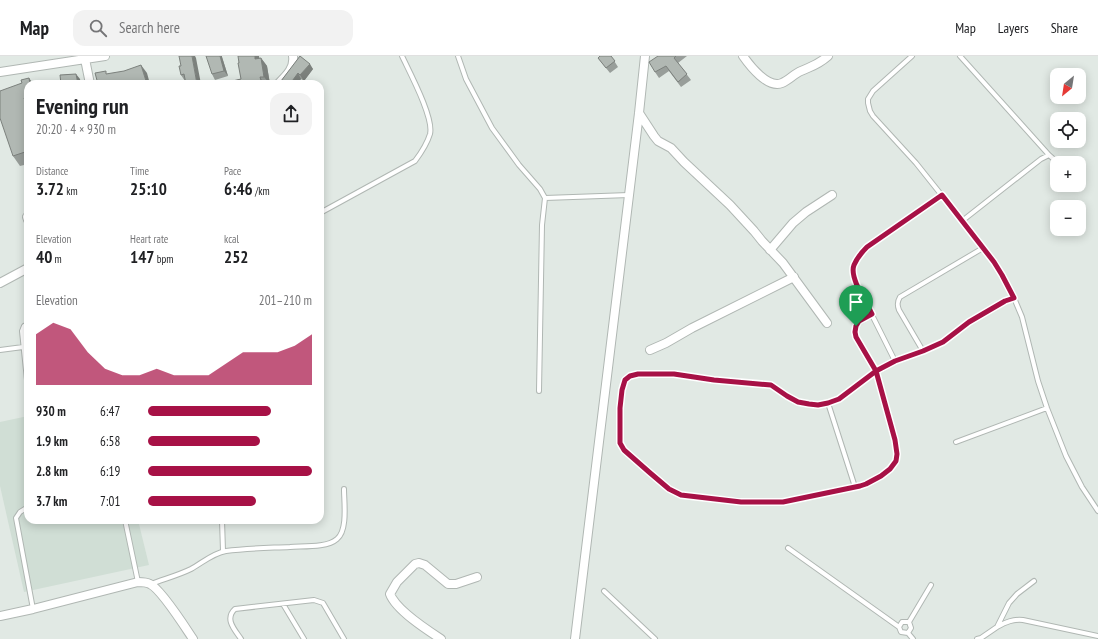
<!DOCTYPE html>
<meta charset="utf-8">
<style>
:root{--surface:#fff;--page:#f2f2f2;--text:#202124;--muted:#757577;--line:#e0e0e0;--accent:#a71146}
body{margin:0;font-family:"PT Sans Narrow",sans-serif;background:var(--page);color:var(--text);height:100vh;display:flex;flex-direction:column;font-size:15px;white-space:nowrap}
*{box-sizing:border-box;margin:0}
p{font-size:13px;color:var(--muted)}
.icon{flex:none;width:22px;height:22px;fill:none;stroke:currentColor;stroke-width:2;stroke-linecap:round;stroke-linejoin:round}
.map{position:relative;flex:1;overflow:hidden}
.drawer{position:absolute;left:24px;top:24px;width:300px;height:444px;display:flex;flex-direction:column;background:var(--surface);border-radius:12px;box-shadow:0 2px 10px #0003}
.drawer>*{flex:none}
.needle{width:26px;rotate:210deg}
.controls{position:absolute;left:1050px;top:12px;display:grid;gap:8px}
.controls a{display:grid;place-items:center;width:36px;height:36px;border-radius:8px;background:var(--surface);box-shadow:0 2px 10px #0003;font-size:20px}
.pin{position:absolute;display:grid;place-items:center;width:34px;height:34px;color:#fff;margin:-41px -17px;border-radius:50% 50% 50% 0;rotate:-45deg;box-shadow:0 0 4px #0007}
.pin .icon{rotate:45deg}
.round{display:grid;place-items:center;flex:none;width:42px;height:42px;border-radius:12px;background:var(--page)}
.summary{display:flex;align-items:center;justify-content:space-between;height:68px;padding:0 12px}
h1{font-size:22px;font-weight:700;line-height:30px}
.stats{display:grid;grid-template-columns:repeat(3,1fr);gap:6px;height:68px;padding:4px 12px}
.stats div{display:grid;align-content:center}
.stats b{font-size:17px;font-weight:700}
.stats small{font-size:11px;font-weight:400}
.stats p{font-size:11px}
.chart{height:112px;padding:8px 12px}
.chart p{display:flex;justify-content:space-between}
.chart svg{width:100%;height:72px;margin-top:4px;fill:var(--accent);opacity:.7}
ul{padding:0 12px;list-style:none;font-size:13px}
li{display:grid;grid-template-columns:64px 48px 1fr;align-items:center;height:30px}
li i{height:10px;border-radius:5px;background:var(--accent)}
header{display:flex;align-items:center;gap:24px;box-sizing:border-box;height:56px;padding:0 20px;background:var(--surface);border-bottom:1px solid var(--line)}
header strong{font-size:19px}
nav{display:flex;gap:22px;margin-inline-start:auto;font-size:14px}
.search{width:280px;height:36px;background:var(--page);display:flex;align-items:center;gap:10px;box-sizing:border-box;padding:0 14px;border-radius:12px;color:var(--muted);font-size:15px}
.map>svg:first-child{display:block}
.built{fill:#d0ded5}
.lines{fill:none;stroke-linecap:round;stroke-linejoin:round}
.lane-casing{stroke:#b0b7b3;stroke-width:6}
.street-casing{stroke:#b0b7b3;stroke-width:10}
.lane{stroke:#fff;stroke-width:4}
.street{stroke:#fff;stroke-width:8}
.wall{fill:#989e9a}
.shaded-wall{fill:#7c817d}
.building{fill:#b1b8b3;stroke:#7c817d}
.route-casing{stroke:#fff;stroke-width:8}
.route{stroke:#a71146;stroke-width:5}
</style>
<header>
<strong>Map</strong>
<div class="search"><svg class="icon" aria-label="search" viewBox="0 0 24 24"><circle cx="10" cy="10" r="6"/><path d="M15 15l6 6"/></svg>Search here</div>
<nav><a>Map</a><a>Layers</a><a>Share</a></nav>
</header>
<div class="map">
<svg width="1098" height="583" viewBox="0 0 1098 583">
<rect width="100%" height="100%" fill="#e1e9e4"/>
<!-- built -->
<path class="built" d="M28,360V464H138L149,509L24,536L0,430V366Z"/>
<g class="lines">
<!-- lane casing -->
<g class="lane-casing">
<path id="lane" d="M458,0L466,23L492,72L519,109L540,133L545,142L542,169L539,335
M912,0L873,35L868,43V47L870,55L873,60L916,107L995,206L1002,219L1014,242
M960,0L1049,99
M545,142L629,139
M320,157L415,105C421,97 427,88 430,78C434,62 410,17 402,0
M962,165L1041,103L1049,99L1058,107
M872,258C860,263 851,270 857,284L876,315L895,384L897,398V405L890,413L872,425L860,430L783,446L763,447L741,445L681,439L669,433L649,416L623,394L620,387V352L622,334L625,324L630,320L638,318H674L714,324L771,329L787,340L798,346L809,348L818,349L828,347L839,343L876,315L895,305L923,295L943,286L969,266L1005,245L1014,242L1022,261L1038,325L1047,352L1066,400L1082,431L1098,455
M28,268L24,270L22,275L28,334
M0,294L23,291
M923,295L899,254C897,249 897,246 900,241L983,192
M895,305L854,223C851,208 857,201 867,191L942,139
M828,347L855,431
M956,386L1047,352
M28,451L20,456L16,462L33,553
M125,464L138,526
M222,464L223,495
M788,492L899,571
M151,528C164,523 179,519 191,513C202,507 213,497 226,495C247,492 268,492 290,491C303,490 327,492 337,483C348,474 344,446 344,433
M604,535L655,583
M283,548L304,583
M902,566H909L911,572L908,577L901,576L899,571Z
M909,566L931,529
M997,571C1006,566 1013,563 1023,564L1098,580
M908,577L913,583
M241,583C235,574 224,563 235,553L314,544L323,547L344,583
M977,583L981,582L997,571L1009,547L1017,538L1034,525"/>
</g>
<!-- street casing -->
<g class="street-casing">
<path id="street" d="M743,0C750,10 768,33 782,27C789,24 794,18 801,15C812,10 818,9 828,0
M85,3L90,28
M0,16L105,0
M278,28C286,20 295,12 293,0
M639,57L654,80L658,85L671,92L684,106L730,149L754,175L762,185L783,207L827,267
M27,161L28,164
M770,194L793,167L806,156L832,139
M0,227L28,212
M650,294L666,287L692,272L794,221
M0,560L33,553L138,526C142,526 146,526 150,528C161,533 185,571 193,583
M441,583C427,574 396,554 390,538L397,526L415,508L419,507L425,509L448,528H456L477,521
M575,583L639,57L645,0"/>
</g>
<!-- lane -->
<use href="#lane" class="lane"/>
<!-- street -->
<use href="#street" class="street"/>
</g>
<!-- wall -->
<path class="wall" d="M300,0L313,13L304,25L301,23L297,28H283L281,25Z
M611,0L618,11L610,17L598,2Z
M658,0H687L678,7L691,24L681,31L669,15L659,22L655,16Z
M222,1L228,20L215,24L212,18Z
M196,2L185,25L181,19V10Z
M261,2L267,10L270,28H220L241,23L239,7Z
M29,22L33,28H28V108L20,110L13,100L22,27Z"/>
<!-- shaded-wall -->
<path class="shaded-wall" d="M192,0H195L196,2L201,28H197Z
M220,0H222V1L228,20L224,15Z
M255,0H259L261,11L255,3Z
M261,2L267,10L270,28L264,21Z
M310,8L313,13L304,25L300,19Z
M141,9L147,17L150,28H147Z
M298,17L301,23L297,28H290Z
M76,18L80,23L81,28H78Z
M260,21L264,28H262Z
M29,22L33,28H30Z
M24,42L28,48V53Z"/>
<!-- building -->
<path class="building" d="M179,0H192L197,28H186L184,18L181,19L179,10H181Z
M206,0H220L224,15L212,18Z
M238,0H255V3L261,2L264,21H260L262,28H220L241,23L238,7H239Z
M300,0L310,8L300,19L298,17L290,28H284L281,25Z
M600,0H611L615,5L606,12L598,2Z
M658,0H676L674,2L687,18L678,26L666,10L655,16L649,6Z
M141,9L147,28H98L95,17L106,15V18L124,15Z
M76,18L78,28H61L60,19Z
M29,22L30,28H28V41L24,42L28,53V95L13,100L0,62V35L22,27L21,24Z"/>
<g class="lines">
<!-- route casing -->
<g class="route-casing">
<path id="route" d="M856,270L855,276L856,281L876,315L839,343L828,347L818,349L809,348L798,346L787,340L771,329L714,324L674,318H638L630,320L625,324L622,334L620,352V387L624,394L649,416L669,433L681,439L741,446H783L860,430L866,428L881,420L890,413L896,405L897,398L895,384L876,315L895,305L923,295L943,286L969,266L1005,245L1014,242L1002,219L994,206L942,139L867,191C862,196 857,202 854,209C849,221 866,246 872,258L859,265L856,270"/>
</g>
<!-- route -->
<use href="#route" class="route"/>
</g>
</svg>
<div class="controls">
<a><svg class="needle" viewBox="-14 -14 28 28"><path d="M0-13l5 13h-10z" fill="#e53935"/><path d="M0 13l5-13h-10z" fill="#757577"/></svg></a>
<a><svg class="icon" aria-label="locate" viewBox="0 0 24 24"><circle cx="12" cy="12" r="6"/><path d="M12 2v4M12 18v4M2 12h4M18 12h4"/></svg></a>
<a>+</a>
<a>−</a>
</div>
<div class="pin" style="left:856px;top:270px;background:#1e9e55"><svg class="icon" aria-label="arrive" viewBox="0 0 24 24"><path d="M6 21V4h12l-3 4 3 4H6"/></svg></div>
<section class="drawer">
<div class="summary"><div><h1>Evening run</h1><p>20:20 · 4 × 930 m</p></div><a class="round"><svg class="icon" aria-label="share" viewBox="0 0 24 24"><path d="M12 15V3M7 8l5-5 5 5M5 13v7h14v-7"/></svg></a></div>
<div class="stats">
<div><p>Distance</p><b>3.72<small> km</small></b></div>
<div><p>Time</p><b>25:10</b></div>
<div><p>Pace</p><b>6:46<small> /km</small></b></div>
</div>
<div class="stats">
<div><p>Elevation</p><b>40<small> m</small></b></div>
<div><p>Heart rate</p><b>147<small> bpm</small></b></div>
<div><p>kcal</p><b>252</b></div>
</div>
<div class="chart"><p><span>Elevation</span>201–210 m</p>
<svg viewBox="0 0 160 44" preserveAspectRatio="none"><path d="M0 44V13L10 6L20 10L30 24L40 34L50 38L60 38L70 34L80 38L90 38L100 38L110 31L120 24L130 24L140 24L150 20L160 13V44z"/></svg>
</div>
<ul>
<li><b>930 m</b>6:47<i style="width:75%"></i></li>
<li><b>1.9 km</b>6:58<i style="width:68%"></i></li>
<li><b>2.8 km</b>6:19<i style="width:100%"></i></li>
<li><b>3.7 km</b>7:01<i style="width:66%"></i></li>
</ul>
</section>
</div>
